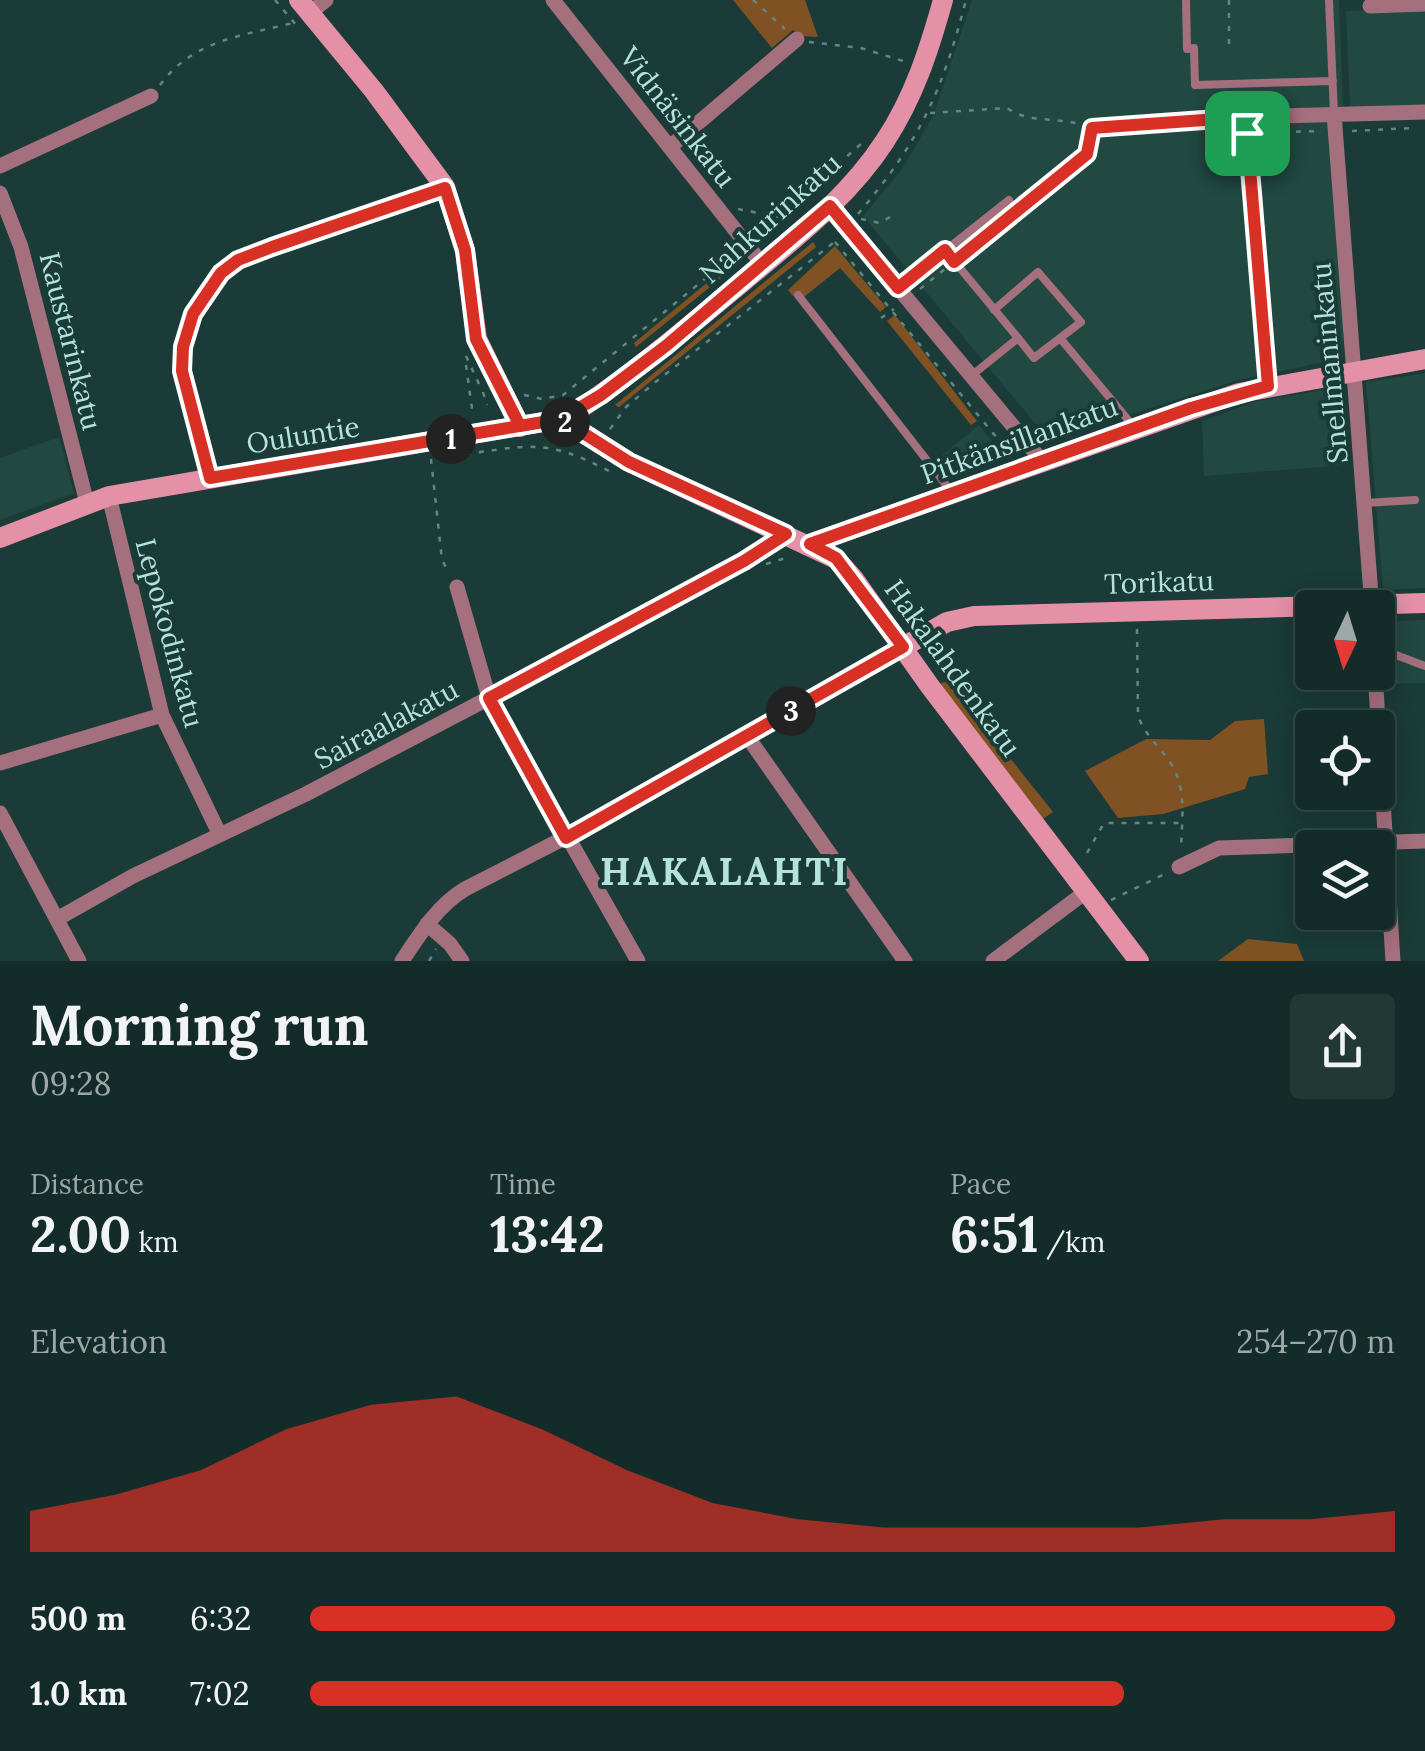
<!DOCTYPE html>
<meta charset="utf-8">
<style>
:root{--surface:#142c29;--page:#213835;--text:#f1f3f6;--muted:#9da7a8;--line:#334846;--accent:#d93025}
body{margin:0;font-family:Lora,serif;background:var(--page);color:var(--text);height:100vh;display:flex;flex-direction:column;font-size:38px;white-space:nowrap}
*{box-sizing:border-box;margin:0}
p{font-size:32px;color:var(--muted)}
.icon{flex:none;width:55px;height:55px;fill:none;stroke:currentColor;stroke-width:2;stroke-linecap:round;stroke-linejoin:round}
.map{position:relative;height:961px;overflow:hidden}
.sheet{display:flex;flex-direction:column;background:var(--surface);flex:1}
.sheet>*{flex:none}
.needle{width:65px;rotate:184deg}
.tools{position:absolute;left:1295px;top:590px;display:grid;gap:20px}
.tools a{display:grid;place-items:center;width:100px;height:100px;border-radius:10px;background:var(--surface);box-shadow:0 5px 25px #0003,0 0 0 2px var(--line);font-size:50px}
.pin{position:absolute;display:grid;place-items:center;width:85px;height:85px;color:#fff;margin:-42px;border-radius:20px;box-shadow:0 5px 15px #0006}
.km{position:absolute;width:50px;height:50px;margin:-25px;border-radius:50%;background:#222;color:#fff;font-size:28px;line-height:50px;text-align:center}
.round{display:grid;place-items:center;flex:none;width:105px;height:105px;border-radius:10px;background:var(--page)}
.headline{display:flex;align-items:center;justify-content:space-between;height:170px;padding:0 30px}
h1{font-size:55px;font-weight:700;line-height:75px}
.figures{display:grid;grid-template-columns:repeat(3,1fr);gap:15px;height:170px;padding:10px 30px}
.figures div{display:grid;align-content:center}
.figures b{font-size:50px;font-weight:700}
.figures small{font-size:28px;font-weight:400}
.figures p{font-size:28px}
.chart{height:280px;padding:20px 30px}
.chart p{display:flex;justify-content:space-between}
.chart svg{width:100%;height:180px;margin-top:10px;fill:var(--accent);opacity:.7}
ul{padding:0 30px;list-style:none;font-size:32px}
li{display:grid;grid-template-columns:160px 120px 1fr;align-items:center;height:75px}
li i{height:25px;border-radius:12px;background:var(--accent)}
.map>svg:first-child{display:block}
.built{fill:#224842}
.green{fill:#805223}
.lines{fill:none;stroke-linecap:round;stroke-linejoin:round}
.path{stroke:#608881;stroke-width:2.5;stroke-dasharray:5 8;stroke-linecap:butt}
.lane{stroke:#a5707d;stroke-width:8}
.street{stroke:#a5707d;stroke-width:15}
.secondary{stroke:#e490a6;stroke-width:20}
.route-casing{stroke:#fff;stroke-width:20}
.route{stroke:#d93025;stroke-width:12}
.labels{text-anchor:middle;stroke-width:8;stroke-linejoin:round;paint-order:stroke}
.street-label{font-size:28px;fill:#b3e3da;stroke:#1a3b37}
.district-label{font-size:38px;font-weight:bold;letter-spacing:2.5px;fill:#b3e3da;stroke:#1a3b37}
</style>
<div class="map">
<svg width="1425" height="961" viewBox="0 0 1425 961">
<rect width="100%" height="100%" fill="#1a3b37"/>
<!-- built -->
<path class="built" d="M972,0H1339L1343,106V358L1239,380L1049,440L863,216L902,169L933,116Z
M1425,8V105L1350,107L1346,11Z
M1425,373V588L1383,590L1366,382Z
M1339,387L1347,465L1204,476L1202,421L1254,402Z
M979,425L1001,453L947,480L934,462Z
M59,437L74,493L0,520V458Z
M1425,620V683L1388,684L1385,621Z"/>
<!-- green -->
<path class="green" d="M733,0H805L818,37L800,36L793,30L772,48Z
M813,242L816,247L619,407L615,405Z
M835,246L886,307L880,312L840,268L804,297L798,291L793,296L788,290Z
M743,253L747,257L636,347L634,343Z
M895,315L977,421L971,425L887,321Z
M946,681L951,684L1053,812L1043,819L938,685Z
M1264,719L1268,774L1249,777L1245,789L1163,814L1118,818L1085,771L1146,739L1210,740L1235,721Z
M1248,939L1297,944L1304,961H1218Z"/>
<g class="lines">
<!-- path -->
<path class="path" d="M275,0L297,26
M753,0L785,29
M1229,0V48
M809,42L861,48L903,61
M160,85C193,40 241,36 293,23
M930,113L1007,108C1027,123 1055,117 1079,124
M1352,131L1414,128
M1257,133L1319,131
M738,209L779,217
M858,214C920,141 942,92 966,0
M861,219L880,223L895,214
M760,234L862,143
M835,242L1011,455
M963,254L1087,154L1089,142
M920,289L945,269
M881,318L894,309
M466,356L479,384
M466,365L473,416
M483,392L487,405
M524,395L542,399L563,395L734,255
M610,429L626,407L653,384L837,240
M453,456C528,446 543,436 613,473
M431,459L442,560L449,573
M766,564L789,557
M1137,629L1138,716C1145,735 1159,746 1170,762C1187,787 1182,820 1181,848
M941,646L939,659L947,675L942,678
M1087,853L1104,823H1182
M1111,900L1167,873
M429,961L436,949"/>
<!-- lane -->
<path class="lane" d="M1186,0L1187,49L1194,48L1195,85L1333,81
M1329,0L1334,114
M1246,117L1268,386
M945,250L1018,338
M898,288L1009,200
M798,295L950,490
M1060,338L1134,427
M971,376L1018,338L1034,358L1081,322L1038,272L994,310
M210,478C202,443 189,409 183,374C176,333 202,284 236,262C263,245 300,238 330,228
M1365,503L1415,500
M1378,654L1396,655L1425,666"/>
<!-- street -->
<path class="street" d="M553,0L763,265
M1370,6L1425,4
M310,13L326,0
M1334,114L1372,608
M1092,128L1246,117L1425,112
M671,146L797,39
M0,166L151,96
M0,193L21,247L87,503
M830,206L1042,461
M330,228L445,187
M109,496L162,715L219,833
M457,587L489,698L638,961
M1375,672L1393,961
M747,736L905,961
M0,763L162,715
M0,813L79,961
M1179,867L1219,848L1425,841
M57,919L133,876L306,794L489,698L744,561L785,534
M427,924L450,944L462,961
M402,961C420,934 437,906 465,889L572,834L903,647
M993,961L1087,891"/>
<!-- secondary -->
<path class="secondary" d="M299,0L374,91L445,187L465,251L477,339L520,427
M561,419L629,462L836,559L854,579L929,685L1139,961
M0,538L109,496L561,419L574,413C634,373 688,327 744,281C794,239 849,197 885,141C914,97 929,50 943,0
M809,544L1239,393L1425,359
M903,647L947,622L974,616L1425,603"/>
</g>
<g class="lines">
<!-- route casing -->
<g class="route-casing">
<path id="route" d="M1247,133L1246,117L1092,128L1087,154L954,262L945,250L898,288L830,206L667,345L601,395L561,419L210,478L182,371L183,347L193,314L221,273L238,260L272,247L445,188L465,250L476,339L520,426L561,419L629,462L786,534L744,561L489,698L566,838L903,647L836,558L810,544L1191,408L1268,386L1247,133"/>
</g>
<!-- route -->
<use href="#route" class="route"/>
</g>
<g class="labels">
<!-- street labels -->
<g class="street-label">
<text transform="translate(678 117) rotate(52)" y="10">Vidnäsinkatu</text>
<text transform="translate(770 218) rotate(-42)" y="10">Nahkurinkatu</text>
<text transform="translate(71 341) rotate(76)" y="10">Kaustarinkatu</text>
<text transform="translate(1329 363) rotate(-95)" y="10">Snellmaninkatu</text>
<text transform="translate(303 435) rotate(-9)" y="10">Ouluntie</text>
<text transform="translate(1019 440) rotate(-20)" y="10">Pitkänsillankatu</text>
<text transform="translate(1159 582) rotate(-2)" y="10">Torikatu</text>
<text transform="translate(170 633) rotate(75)" y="10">Lepokodinkatu</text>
<text transform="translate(953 668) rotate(54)" y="10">Hakalahdenkatu</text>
<text transform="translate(386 724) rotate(-28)" y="10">Sairaalakatu</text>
</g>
<!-- district labels -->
<g class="district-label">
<text x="725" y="885">HAKALAHTI</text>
</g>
</g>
</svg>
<div class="tools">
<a><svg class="needle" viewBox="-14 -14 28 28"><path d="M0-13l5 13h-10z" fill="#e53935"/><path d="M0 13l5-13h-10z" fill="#9da7a8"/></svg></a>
<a><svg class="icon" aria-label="locate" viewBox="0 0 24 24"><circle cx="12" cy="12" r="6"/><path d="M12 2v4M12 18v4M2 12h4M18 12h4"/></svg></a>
<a><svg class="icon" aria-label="layers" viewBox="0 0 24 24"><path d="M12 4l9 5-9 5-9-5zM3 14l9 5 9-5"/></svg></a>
</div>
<div class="pin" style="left:1247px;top:133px;background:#1e9e55"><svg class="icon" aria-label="arrive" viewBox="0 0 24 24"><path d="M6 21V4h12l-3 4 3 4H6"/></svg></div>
<b class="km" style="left:451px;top:439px">1</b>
<b class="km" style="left:565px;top:422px">2</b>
<b class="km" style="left:791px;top:711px">3</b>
</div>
<section class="sheet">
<div class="headline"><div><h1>Morning run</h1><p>09:28</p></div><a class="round"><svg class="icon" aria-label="share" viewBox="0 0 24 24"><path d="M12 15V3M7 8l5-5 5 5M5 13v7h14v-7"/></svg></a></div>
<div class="figures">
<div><p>Distance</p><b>2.00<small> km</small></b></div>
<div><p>Time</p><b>13:42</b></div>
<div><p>Pace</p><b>6:51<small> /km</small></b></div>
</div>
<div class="chart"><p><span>Elevation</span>254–270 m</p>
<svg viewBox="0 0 160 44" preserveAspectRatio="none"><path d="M0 44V34L10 30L20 24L30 14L40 8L50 6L60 14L70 24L80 32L90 36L100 38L110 38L120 38L130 38L140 36L150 36L160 34V44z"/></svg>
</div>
<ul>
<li><b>500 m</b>6:32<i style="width:100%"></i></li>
<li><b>1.0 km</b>7:02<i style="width:75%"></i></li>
</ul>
</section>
